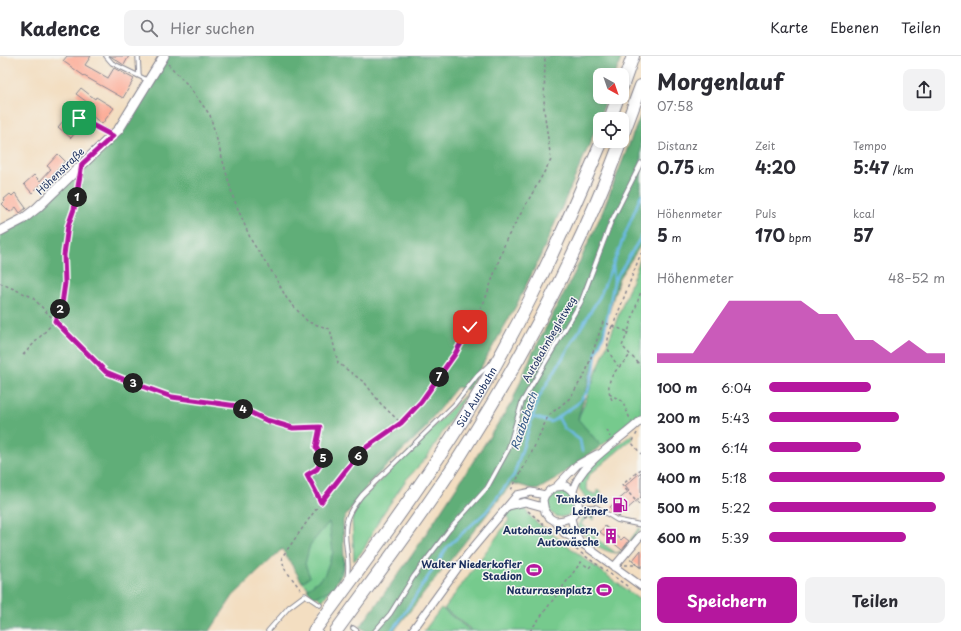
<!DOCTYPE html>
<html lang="de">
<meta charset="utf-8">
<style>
:root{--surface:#fff;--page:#f2f2f3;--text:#2b2b33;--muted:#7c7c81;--line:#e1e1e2;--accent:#b5179e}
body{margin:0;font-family:"Playpen Sans",sans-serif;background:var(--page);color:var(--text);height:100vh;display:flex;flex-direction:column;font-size:15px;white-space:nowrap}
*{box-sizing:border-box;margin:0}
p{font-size:13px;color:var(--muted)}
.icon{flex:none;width:22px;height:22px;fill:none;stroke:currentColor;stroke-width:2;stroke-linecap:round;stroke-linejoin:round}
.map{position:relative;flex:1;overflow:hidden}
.side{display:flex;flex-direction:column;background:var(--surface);width:320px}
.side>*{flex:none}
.needle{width:26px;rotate:140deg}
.tools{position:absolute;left:593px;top:12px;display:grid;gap:8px}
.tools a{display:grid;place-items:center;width:36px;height:36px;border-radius:8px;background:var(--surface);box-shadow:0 2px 10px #0003;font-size:20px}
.pin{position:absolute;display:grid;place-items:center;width:34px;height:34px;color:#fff;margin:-17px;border-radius:8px;box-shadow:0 2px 6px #0006}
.km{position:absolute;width:20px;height:20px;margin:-10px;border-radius:50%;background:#222;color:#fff;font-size:11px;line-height:20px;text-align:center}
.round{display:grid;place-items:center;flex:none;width:42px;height:42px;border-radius:8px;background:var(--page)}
.overview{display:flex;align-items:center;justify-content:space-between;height:68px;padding:0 16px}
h1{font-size:22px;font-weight:700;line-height:30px}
.metrics{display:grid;grid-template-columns:repeat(3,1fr);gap:6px;height:68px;padding:4px 16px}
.metrics div{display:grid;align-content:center}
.metrics b{font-size:17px;font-weight:700}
.metrics small{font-size:11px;font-weight:400}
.metrics p{font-size:11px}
.chart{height:112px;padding:8px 16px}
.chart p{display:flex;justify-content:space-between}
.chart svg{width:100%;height:72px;margin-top:4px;fill:var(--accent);opacity:.7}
.button{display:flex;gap:8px;margin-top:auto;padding:8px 16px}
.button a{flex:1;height:46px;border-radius:8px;background:var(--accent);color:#fff;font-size:16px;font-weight:700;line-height:46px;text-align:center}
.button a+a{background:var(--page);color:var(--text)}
ul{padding:0 16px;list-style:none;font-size:13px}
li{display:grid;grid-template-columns:64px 48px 1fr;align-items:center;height:30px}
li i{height:10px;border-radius:5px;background:var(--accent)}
header{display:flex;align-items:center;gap:24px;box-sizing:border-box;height:56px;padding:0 20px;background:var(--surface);border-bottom:1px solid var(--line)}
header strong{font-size:19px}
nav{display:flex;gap:22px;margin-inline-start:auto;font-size:14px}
.search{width:280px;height:36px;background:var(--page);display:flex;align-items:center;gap:10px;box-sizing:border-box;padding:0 14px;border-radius:8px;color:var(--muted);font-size:15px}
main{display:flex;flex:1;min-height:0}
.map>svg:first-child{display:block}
.green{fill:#76ca8d;stroke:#487c76}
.forest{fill:#60ae78;stroke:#3e6e6b}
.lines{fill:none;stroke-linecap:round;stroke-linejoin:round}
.stream{stroke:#6cbae6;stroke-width:2.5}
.building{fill:#fdaa94}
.lane-casing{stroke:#878690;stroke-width:5.5}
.street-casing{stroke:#878690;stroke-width:9}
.secondary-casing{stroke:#878690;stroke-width:11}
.highway-casing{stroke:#878690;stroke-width:14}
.path{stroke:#878690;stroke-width:1.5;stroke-dasharray:3 3;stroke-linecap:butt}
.lane{stroke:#fff;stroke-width:3.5}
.street{stroke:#fff;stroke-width:7}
.secondary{stroke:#fff;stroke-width:9}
.highway{stroke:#fff;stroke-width:12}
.route-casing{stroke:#fff;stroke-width:8}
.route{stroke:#b5179e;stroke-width:5}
.labels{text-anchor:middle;stroke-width:3;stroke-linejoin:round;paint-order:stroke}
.street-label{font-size:10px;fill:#1b2f5e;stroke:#f6f6f2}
.poi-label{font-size:10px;font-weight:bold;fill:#1b2f5e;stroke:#f6f6f2;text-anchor:end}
.water-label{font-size:11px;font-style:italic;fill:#335987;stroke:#f6f6f2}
</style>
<header>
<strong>Kadence</strong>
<div class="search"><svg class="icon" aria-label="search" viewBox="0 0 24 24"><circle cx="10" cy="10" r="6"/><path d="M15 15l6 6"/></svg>Hier suchen</div>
<nav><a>Karte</a><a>Ebenen</a><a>Teilen</a></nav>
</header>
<main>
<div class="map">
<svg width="641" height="575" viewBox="0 0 641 575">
<rect width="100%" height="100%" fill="#f6f6f2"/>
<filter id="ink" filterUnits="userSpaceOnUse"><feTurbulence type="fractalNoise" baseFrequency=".025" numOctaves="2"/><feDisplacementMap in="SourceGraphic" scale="8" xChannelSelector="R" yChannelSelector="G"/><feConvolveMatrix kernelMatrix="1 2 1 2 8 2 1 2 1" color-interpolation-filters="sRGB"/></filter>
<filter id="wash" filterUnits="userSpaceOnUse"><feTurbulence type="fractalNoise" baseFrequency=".012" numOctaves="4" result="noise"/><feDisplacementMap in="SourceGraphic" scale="16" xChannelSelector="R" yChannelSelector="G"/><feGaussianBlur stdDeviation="0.9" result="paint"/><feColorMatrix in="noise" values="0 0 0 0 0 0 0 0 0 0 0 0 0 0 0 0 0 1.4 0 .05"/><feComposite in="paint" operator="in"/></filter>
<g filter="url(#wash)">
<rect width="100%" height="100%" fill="#f3dec1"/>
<!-- green -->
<path class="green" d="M641,201V359L601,390L578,364Z
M466,338L428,400L406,424L380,462L364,493L354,505L352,462L359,446Z
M416,356L429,369L362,434L342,463V494L345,506L342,518L322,545L302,526L297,487Z
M633,378L632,383L588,420L586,429L588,435L596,439L597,434L601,435L600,441L596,444L586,442L579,432C579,412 618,390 633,378Z
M547 447a14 14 0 1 1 28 0a14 14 0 1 1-28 0Z
M523,447L529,459L535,465L641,545V575H473L444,553L509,464L506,458L510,453Z
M587,459L593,460L594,463L593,464L587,460L581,468L597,483L616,497L623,494L639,472L641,473L623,495C612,503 584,483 579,472C578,468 580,466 581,463Z
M441,552L471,575H472H424Z"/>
<!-- forest -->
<path class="forest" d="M165,0H622L615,19H600V41H607L590,87L540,201L516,250L468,334L457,331L423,373L376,418L343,464L344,506L335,531L314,542L307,533L324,520L333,496L329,466L310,489L305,508L310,521L302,526L282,493L233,540L210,575H0V177L38,154L102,98L120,75Z
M641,58V189L619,222L578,363L601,390L556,423L537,434L512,427L394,575H366L360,571L412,499L512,346L531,300L574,218L602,157Z"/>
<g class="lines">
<!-- stream -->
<path class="stream" d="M614,225L641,181
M533,361L551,366L558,361L564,372L580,384L582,395
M558,361L577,348L588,335L594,315L596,297L604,278L614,225L613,207
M391,575L398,567L448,490L486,456L514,419L539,341L600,240L641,139"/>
</g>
<g id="blocks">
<!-- building -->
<path class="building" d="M67,0H91L85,9L108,22L114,12L134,23L123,42L84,20L63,5Z
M110,0H129L124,9Z
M81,32L95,43L96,41L114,52L102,68L91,59L89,62L84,58L91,49L76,38Z
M64,64L77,74L71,82L58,71Z
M58,98L65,105L44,130L41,128L32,137L24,128L34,119L40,125L51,113L47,110Z
M15,137L26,152L20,157L16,151L10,156L2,148L5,145L4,143L10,138L12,140Z
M641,416V441L618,461L610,451L629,435L625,430Z
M605,470L621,484L624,481L629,485L622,494L600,476Z
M641,494V512L634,507L633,504Z"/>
</g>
</g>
<g filter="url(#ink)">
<use href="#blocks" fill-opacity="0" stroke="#878690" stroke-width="1"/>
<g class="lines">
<!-- lane casing -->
<g class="lane-casing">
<path id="lane" d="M106,0L112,7L147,24
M138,0L139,20
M79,62L111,79
M578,451H596L617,464L641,469
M347,522C351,502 343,487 346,469C347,458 355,448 362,439L454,349L477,320L490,308
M353,572L357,575
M268,575L289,551L305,539L320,549
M375,575L390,558L414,520L449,474L487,432L508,394L522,346L581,246L611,166L641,107"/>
</g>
<!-- street casing -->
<g class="street-casing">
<path id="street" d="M556,431L577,409L597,398
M573,435C580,406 621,384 641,364
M508,450L525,446L543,451
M571,462L574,474L580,486
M555,465C581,464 586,445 566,430L556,431L550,434L545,439L543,444L545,456L550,462L555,465L564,477L580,486L641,530
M614,511L641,479
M412,575L467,499L517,439L531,436L545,439"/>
</g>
<!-- secondary casing -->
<g class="secondary-casing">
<path id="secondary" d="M0,175L23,163L37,152L119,73L164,0"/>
</g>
<!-- highway casing -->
<g class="highway-casing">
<g id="highway">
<path d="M622,31L633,0"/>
<path d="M610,63L618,41"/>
<path d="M622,81L641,30"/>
<path id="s1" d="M314,575C360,513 406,451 448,387C510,293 558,189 602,85"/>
<path d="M336,575C378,517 422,460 460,400C523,301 580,195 621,85"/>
</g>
</g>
<!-- path -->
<path class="path" d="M168,8L187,28L210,59L233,141L251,184L274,219L287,243L308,266L330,273L338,307L365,327L381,348L401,367
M0,227L32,241L91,302L106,316L171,341L237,350L266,364L293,372L320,371L316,391L323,403L317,413L307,419L320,446
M612,270C605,289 606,293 618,310
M613,270L628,276L641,235
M628,276L622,290L641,310
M23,299L55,265L62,248L65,227L64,199L68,170L74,153L81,122
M609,338L622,345L631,365
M612,344C602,322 618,314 630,299
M607,374L610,381
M637,377L632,387L641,398
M641,413L622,429L641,451
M511,434L531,398L548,360L570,342L586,316L603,266L613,270L641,197
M528,455L554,477
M583,460L592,458L593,456
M571,490L630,532
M630,504H634L636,509L641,511
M625,509H636
M301,534L284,512L282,501L331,432L361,395L401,367L421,346L455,298L485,244L506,184L551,104L544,54L545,0
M530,575L581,506L589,512L593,507"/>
<!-- lane -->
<use href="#lane" class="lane"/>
<!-- street -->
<use href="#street" class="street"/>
<!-- secondary -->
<use href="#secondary" class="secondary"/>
<!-- highway -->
<use href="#highway" class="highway"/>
</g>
</g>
<g class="lines" filter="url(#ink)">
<!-- route casing -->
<g class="route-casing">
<path id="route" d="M79,62L113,80L82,108L74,153L68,170L64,199L65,227L62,248L55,265L106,316L133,327L172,341L237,350L266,364L293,372L320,371L316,391L323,403L317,413L307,419L321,446L361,395L401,367L421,346L455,298L470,271"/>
</g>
<!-- route -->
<use href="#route" class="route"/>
</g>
<!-- icons -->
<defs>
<g id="fuel-bare" transform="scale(1.2)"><path d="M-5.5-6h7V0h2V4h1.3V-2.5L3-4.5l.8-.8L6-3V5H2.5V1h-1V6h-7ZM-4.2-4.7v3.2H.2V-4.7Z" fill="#b5179e" stroke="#f6f6f2" stroke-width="2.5" paint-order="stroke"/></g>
<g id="building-bare" transform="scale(1.2)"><path d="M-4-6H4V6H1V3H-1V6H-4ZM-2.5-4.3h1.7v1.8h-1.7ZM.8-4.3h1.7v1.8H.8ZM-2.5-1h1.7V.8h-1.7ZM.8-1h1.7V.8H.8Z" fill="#b5179e" stroke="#f6f6f2" stroke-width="2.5" paint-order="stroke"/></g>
<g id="stadium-bare" transform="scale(1.2)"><path d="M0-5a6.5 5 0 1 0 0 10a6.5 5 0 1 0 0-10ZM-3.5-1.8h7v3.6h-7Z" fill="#b5179e" stroke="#f6f6f2" stroke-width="2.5" paint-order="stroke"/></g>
</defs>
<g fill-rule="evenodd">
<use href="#fuel-bare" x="620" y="449"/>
<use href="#building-bare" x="611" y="480"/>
<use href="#stadium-bare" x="534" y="514"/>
<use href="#stadium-bare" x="604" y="534"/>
</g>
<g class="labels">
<!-- street labels -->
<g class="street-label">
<text transform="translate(60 115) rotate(-44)" y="4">Höhenstraße</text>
<text transform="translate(549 283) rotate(-60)" y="4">Autobahnbegleitweg</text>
<text dy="4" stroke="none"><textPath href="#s1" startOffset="285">Süd Autobahn</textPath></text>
</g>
<!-- poi labels -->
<g class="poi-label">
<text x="608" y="447">Tankstelle<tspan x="608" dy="12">Leitner</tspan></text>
<text x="599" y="478">Autohaus Pachern,<tspan x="599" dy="12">Autowäsche</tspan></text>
<text x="522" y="512">Walter Niederkofler<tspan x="522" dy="12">Stadion</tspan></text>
<text x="592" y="538">Naturrasenplatz</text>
</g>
<!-- water labels -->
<g class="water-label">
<text transform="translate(524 365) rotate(-71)" y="4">Raababach</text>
</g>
</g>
</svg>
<div class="tools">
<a><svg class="needle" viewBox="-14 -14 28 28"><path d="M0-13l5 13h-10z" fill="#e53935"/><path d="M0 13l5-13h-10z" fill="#7c7c81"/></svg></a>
<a><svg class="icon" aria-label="locate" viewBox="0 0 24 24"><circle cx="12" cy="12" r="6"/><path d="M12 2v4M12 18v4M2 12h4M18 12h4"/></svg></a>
</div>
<div class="pin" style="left:79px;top:62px;background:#1e9e55"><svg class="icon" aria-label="arrive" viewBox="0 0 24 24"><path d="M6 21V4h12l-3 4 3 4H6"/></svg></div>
<div class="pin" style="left:470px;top:271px;background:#d93025"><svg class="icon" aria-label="check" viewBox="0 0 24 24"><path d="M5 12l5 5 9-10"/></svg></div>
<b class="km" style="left:77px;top:141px">1</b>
<b class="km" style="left:60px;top:253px">2</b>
<b class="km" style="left:133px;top:327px">3</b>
<b class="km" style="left:243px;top:353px">4</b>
<b class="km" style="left:323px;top:402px">5</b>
<b class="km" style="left:358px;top:400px">6</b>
<b class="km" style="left:439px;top:321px">7</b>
</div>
<section class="side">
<div class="overview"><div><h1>Morgenlauf</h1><p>07:58</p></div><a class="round"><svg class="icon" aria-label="share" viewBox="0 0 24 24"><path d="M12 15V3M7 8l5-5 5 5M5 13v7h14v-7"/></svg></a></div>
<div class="metrics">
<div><p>Distanz</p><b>0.75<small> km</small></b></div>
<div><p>Zeit</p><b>4:20</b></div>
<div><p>Tempo</p><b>5:47<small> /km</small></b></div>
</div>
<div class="metrics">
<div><p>Höhenmeter</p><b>5<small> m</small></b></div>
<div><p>Puls</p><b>170<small> bpm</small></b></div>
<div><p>kcal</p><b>57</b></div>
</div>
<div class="chart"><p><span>Höhenmeter</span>48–52 m</p>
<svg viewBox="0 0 160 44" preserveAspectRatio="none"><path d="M0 44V38L10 38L20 38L30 22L40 6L50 6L60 6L70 6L80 6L90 14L100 14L110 30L120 30L130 38L140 30L150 38L160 38V44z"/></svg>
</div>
<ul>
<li><b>100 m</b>6:04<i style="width:58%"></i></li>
<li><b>200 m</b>5:43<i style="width:74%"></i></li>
<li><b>300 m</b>6:14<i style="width:52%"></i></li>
<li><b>400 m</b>5:18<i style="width:100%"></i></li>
<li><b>500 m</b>5:22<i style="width:95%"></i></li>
<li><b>600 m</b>5:39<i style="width:78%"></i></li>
</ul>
<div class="button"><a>Speichern</a><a>Teilen</a></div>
</section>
</main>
